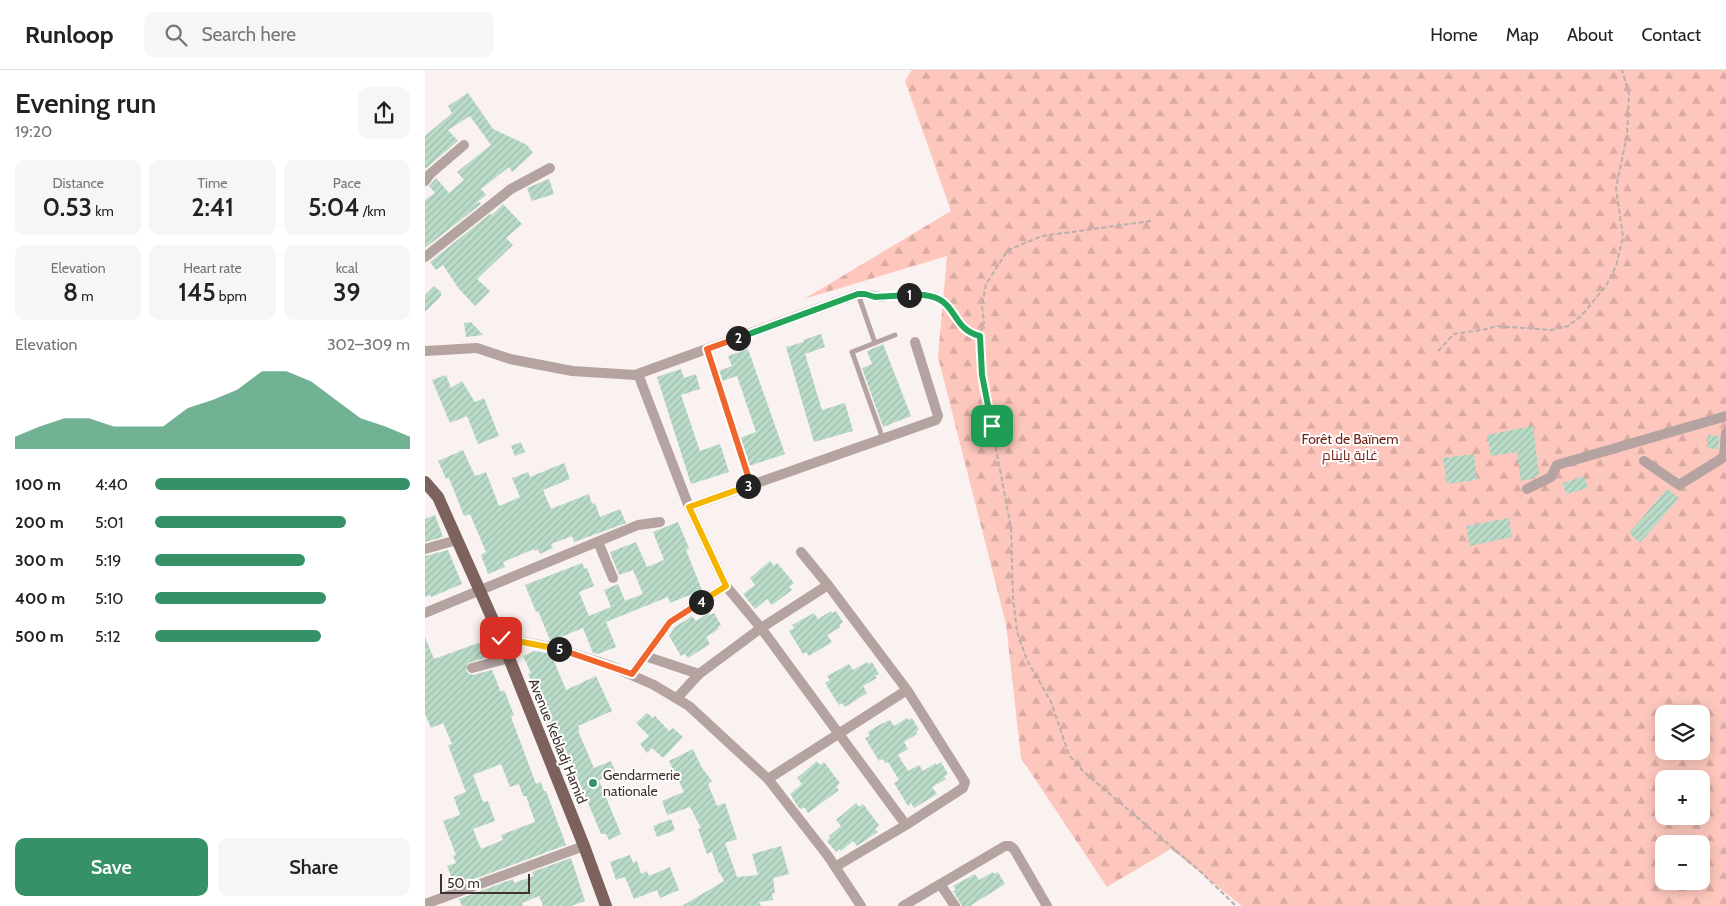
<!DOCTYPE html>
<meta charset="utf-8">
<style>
:root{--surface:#fff;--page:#f6f6f6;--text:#222;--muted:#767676;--line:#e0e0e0;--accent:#369168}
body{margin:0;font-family:Cabin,Cairo,sans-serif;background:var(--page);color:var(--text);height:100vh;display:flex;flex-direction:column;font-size:19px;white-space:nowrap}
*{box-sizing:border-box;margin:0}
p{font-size:16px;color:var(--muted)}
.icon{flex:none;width:28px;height:28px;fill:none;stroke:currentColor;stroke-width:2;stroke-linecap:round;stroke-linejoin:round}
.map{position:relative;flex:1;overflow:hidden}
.drawer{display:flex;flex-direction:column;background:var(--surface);width:425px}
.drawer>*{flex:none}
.tools{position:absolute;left:1230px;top:635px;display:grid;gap:10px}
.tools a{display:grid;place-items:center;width:55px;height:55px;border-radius:10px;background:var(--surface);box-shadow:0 2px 12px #0003;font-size:25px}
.scale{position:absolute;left:15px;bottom:12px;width:90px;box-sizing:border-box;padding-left:5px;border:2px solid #41322f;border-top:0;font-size:14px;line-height:18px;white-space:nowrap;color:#41322f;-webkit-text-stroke:4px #fff;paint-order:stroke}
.pin{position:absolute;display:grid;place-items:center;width:42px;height:42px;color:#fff;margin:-21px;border-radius:10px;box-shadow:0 2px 8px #0006}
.km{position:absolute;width:25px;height:25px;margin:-12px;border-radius:50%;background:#222;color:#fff;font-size:14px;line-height:25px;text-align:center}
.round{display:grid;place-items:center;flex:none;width:52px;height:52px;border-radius:10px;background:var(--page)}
.summary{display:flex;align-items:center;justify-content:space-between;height:85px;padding:0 15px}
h1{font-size:28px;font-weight:600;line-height:38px}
.figures{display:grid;grid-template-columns:repeat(3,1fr);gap:8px;height:85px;padding:5px 15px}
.figures div{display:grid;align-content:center;border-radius:10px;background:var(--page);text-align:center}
.figures b{font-size:25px;font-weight:600}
.figures small{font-size:14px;font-weight:400}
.figures p{font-size:14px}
.chart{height:140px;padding:10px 15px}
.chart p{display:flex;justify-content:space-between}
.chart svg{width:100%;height:90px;margin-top:5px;fill:var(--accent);opacity:.7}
.button{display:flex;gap:10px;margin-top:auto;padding:10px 15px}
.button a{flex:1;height:58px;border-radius:10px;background:var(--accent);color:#fff;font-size:20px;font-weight:600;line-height:58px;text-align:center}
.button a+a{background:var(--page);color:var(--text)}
ul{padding:0 15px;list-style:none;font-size:16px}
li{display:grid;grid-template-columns:80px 60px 1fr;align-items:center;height:38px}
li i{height:12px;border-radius:6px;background:var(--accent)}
header{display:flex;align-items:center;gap:30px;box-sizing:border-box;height:70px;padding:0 25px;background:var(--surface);border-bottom:1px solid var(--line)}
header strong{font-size:24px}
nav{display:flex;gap:28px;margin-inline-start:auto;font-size:18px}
.search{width:350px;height:45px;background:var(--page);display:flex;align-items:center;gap:12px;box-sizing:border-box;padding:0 18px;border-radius:10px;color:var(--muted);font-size:19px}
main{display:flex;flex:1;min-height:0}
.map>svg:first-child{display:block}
.forest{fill:url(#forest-firs);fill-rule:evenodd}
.building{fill:url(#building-hatch);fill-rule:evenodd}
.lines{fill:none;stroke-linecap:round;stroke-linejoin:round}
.path{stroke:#b9afac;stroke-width:2;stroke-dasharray:5 2.5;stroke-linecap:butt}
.lane{stroke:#b4a3a0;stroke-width:5}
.street{stroke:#b4a3a0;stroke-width:10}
.primary{stroke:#7d615c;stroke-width:12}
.split-1-casing{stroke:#fff;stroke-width:10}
.split-2-casing{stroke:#fff;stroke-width:10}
.split-3-casing{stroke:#fff;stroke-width:10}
.split-4-casing{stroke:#fff;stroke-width:10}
.split-5-casing{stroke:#fff;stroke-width:10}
.split-6-casing{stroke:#fff;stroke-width:10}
.split-1{stroke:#22a559;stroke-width:6}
.split-2{stroke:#22a559;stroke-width:6}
.split-3{stroke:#f0652b;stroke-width:6}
.split-4{stroke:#f5b400;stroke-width:6}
.split-5{stroke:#f0652b;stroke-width:6}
.split-6{stroke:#f5b400;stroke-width:6}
.poi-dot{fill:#369168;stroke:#fff;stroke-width:2}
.labels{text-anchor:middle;stroke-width:4;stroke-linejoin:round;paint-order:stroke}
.park-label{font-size:14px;fill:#722218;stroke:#fff}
.street-label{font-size:14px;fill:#41322f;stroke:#fff}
.poi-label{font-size:14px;fill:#41322f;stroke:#fff;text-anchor:start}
</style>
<header>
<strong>Runloop</strong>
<div class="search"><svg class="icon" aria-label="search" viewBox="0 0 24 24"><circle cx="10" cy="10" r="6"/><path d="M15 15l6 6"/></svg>Search here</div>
<nav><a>Home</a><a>Map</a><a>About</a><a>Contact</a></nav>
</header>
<main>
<section class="drawer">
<div class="summary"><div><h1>Evening run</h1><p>19:20</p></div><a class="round"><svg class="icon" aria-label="share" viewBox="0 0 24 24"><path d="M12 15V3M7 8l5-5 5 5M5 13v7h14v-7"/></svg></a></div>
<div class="figures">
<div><p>Distance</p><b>0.53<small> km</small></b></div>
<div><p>Time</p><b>2:41</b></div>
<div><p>Pace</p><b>5:04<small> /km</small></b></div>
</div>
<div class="figures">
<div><p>Elevation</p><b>8<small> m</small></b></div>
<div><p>Heart rate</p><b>145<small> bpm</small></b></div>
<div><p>kcal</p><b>39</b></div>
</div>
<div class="chart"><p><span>Elevation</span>302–309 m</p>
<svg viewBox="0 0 160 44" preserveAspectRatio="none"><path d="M0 44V38L10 33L20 29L30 29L40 33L50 33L60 33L70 24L80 20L90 15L100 6L110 6L120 11L130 20L140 29L150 33L160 38V44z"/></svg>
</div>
<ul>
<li><b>100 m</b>4:40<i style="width:100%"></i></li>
<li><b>200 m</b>5:01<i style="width:75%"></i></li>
<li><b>300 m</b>5:19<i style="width:59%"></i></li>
<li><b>400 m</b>5:10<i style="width:67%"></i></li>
<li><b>500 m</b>5:12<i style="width:65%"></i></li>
</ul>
<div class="button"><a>Save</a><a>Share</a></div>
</section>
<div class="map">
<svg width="1301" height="836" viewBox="0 0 1301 836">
<defs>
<pattern id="forest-firs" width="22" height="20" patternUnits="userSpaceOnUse" patternTransform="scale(1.25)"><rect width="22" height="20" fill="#fdc7bd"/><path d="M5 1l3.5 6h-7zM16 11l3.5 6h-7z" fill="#daaba3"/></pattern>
<pattern id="building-hatch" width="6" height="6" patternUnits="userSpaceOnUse" patternTransform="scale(1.25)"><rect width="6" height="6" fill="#b9dbc8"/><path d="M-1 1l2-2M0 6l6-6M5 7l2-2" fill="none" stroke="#a0bcac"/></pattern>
</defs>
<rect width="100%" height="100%" fill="#faf2f0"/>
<!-- forest -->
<path class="forest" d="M487,0H1301V836H817L746,779L682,817L596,688L581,554L513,287L522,186L379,229L526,141L480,11ZM1239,644H1276V681H1239ZM1239,709H1276V746H1239ZM1239,774H1276V811H1239Z"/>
<!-- building -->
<path class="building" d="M43,23L68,59L102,75L108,83L87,102L84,97L56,119L61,125L50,134L55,132L56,134L0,178V130L10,123L4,116L11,108L24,123L39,110L32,102L66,75L45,46L23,60L33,71L0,99V66L27,43L23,36Z
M124,109L129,124L107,131L102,118Z
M78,134L97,154L81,168L88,175L52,209L65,221L50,236L34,219L18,195L11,200L5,192L65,144L67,145Z
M9,216L16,222V226L0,242V225Z
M46,252L58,265L41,267L39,253Z
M396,264L400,277L380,284L397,340L420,333L428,361L389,372L361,277L379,272L378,270Z
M458,274L486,346L458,357L437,298L447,294L442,281Z
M323,279L360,384L324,396L315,368L331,362L312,306L297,311L294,301L307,296L303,286Z
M256,299L259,308L271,304L275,319L256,325L275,381L295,374L304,402L266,414L232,307Z
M21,305L26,318L37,311L50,332L59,328L74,366L53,374L42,346L25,353L7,310Z
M1108,356L1114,405L1106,409L1096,411L1092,382L1066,386L1062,365Z
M1283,365L1294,366L1293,379L1282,378Z
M96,372L100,382L90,386L86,376Z
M38,380L50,406L61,402L74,436L95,427L87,408L103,402L105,407L139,393L145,409L118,420L126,439L164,424L167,434L170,433L175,447L195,439L201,453L149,472L147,466L126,474L128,478L115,484L113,479L110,481L109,479L78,492L80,497L63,504L56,485L61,482L45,444L39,446L24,408L21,409L13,391Z
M1049,384L1052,410L1022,414L1018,388Z
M1159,406L1163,418L1141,424L1138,413Z
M1242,419L1254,428L1215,473L1204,463Z
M10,445L18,467L0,472V449Z
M1084,448L1087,467L1045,476L1041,456Z
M253,452L264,478L261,480L277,520L245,533L243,527L181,552L191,577L173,584L168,583L158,558L128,570H125L113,541L111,542L100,515L157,493L160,499L162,498L169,516L154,522L164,546L186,537L179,520L193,514L200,531L218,524L208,500L194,505L185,482L211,472L222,497L239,490L228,462Z
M23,480L37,514L6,527L5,525L0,527V486Z
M345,491L349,496L352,493L369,513L364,517L367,520L347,535L342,529L330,539L318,524L330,515L325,508Z
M406,541L407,543L411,541L418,552L414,555L416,557L402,565L407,572L384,586L381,582L378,584L364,561L369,558L367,555L389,543L393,549Z
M284,543L285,545L289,543L296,555L293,557L294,559L281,567L285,574L263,588L260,584L256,586L244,566L250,557L267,546L271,551Z
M0,567L9,589L56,572L62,587L43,593L41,600L43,603L48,605L67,600L76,622L79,620L89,645L86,647L111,714L116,712L119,721H121L141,775L30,816L22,796L31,793L28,786L31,785L18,751L35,745L29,727L41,722L23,675L27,674L18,653L6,658L0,644ZM76,694L85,717L94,714L98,726H101L110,752L76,765L78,770L56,779L48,759L70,751L63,731L58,732L48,705Z
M109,581L126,584L141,620L171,606L187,641L153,656L155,660L153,661L169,698L186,691L191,703L174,710L196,764L184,770L181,764H176L136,668L132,670L127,659L124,660L116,640L119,638L103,604L106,603L98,586Z
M442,592L443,594L447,592L454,604L450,606L452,608L438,616L442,623L420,637L417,633L414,635L400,613L405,610L402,606L424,594L428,600Z
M222,643L228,648L230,646L244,661L248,658L258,667L238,688L227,678L222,683L215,674L224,666L211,653Z
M482,648L484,650L487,648L494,660L491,662L492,664L479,672L483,679L473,685L483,701L494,695L498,701L511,693L512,695L516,692L523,704L519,707L521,709L507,717L512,724L489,738L486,733L483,736L469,713L474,710L463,692L460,693L458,689L454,691L440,668L445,666L443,662L454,655L465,650L469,656Z
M268,679L277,698L287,711L283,714L292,736L300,733L312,769L300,773L312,807L333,805L327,784L356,776L364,804L348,808L350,823H347L348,830L334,832L336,836H257L299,811L295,803H294L287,782L282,784L273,759L276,758L265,737L242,745L237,731L259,722L244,691Z
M392,691L395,695L399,692L415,713L411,717L414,720L383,743L379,737L377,739L374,738L365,724L377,714L372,708Z
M431,733L434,737L438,734L454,755L450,759L453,762L432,776L428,771L416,781L414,779L411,782L402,771L405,768L404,766L416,756L411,750Z
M246,749L250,760L232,767L228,756Z
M205,785L208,793L212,791L216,804L222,801L224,806L245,797L254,820L235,828L232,820L209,829L200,807L191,810L185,792Z
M146,788L160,831L146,836H118L114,826L97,833L98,836H37L34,829L88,809L89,813L109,806L107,802Z
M568,802L569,804L573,802L580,814L545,836H537L528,821L531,820L528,816L550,804L554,810Z"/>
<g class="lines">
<!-- path -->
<path class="path" d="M726,151L617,166L583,180L561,214L557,236L559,253L555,265L557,305L586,458L588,527L592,562L602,590L626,632L644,685L658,701L776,802L811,836
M469,226C482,225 496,222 508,226C531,234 531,260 555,265
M1013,281L1029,264L1062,259L1071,256L1126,260L1143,256L1156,246L1181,216L1191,196L1198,167L1191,118L1202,65L1204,24L1197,0"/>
<!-- lane -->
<path class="lane" d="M433,224L450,273
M282,279L326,415
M458,369L427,282L470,265"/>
<!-- street -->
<path class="street" d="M0,111L5,104L39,75
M0,187L86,119L125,98
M0,281L52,278L85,289L147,301L210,305L433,224C441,223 449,227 458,227
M213,304L264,437L301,516L336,558L481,755
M1219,391L1254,415L1299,387L1301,363
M1102,419L1126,407L1132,395L1301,346
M264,437L511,350L513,346L490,272
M173,472L188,508
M0,479L32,470
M376,482L403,515L482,620L540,712L538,718L481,755L410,797
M0,543L213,455L235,452
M76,568L131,578L186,596L229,615L264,636L343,709L403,786L436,836
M220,586L274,604
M47,598L84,588
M207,604L245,552L301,516
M252,628L274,604L336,558L403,515
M343,709L482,620
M515,814L530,836
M3,833L159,776
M478,836L580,776H585L589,779L622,836"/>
<!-- primary -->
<path class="primary" d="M0,412L13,427L76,568L159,776L181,836"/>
</g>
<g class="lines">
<!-- split-1 casing -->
<g class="split-1-casing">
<path id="split-1" d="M484,225C537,221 521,258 555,266L557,305L567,356"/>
</g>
<!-- split-2 casing -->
<g class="split-2-casing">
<path id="split-2" d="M313,268L433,224H440L450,227L484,225"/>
</g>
<!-- split-3 casing -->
<g class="split-3-casing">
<path id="split-3" d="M313,268L282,279L326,415L323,416"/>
</g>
<!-- split-4 casing -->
<g class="split-4-casing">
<path id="split-4" d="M276,532L301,516L264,437L323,416"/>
</g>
<!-- split-5 casing -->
<g class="split-5-casing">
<path id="split-5" d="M134,579L207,604L245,552L276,532"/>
</g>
<!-- split-6 casing -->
<g class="split-6-casing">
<path id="split-6" d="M76,568L134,579"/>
</g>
<!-- split-1 -->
<use href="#split-1" class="split-1"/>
<!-- split-2 -->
<use href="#split-2" class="split-2"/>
<!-- split-3 -->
<use href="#split-3" class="split-3"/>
<!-- split-4 -->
<use href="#split-4" class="split-4"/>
<!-- split-5 -->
<use href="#split-5" class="split-5"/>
<!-- split-6 -->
<use href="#split-6" class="split-6"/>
</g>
<!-- markers -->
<circle class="poi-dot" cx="168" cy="713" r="5"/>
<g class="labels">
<!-- park labels -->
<g class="park-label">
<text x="925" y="374">Forêt de Baïnem<tspan x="925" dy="16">غابة باينام</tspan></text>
</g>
<!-- street labels -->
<g class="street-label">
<text transform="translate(133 671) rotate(68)" y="5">Avenue Kebladj Hamid</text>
</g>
<!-- poi labels -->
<g class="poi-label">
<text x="178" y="710">Gendarmerie<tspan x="178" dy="16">nationale</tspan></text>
</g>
</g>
</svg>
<div class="tools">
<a><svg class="icon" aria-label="layers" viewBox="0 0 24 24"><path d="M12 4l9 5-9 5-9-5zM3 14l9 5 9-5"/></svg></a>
<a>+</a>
<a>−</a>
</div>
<div class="scale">50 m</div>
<div class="pin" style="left:567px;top:356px;background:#1e9e55"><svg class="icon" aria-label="arrive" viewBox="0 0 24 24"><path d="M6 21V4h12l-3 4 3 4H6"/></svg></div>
<div class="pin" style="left:76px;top:568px;background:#d93025"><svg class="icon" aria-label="check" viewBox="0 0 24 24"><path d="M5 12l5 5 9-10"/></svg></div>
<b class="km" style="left:484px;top:225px">1</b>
<b class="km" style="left:313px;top:268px">2</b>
<b class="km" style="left:323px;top:416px">3</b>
<b class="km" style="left:276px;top:532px">4</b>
<b class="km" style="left:134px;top:579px">5</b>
</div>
</main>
